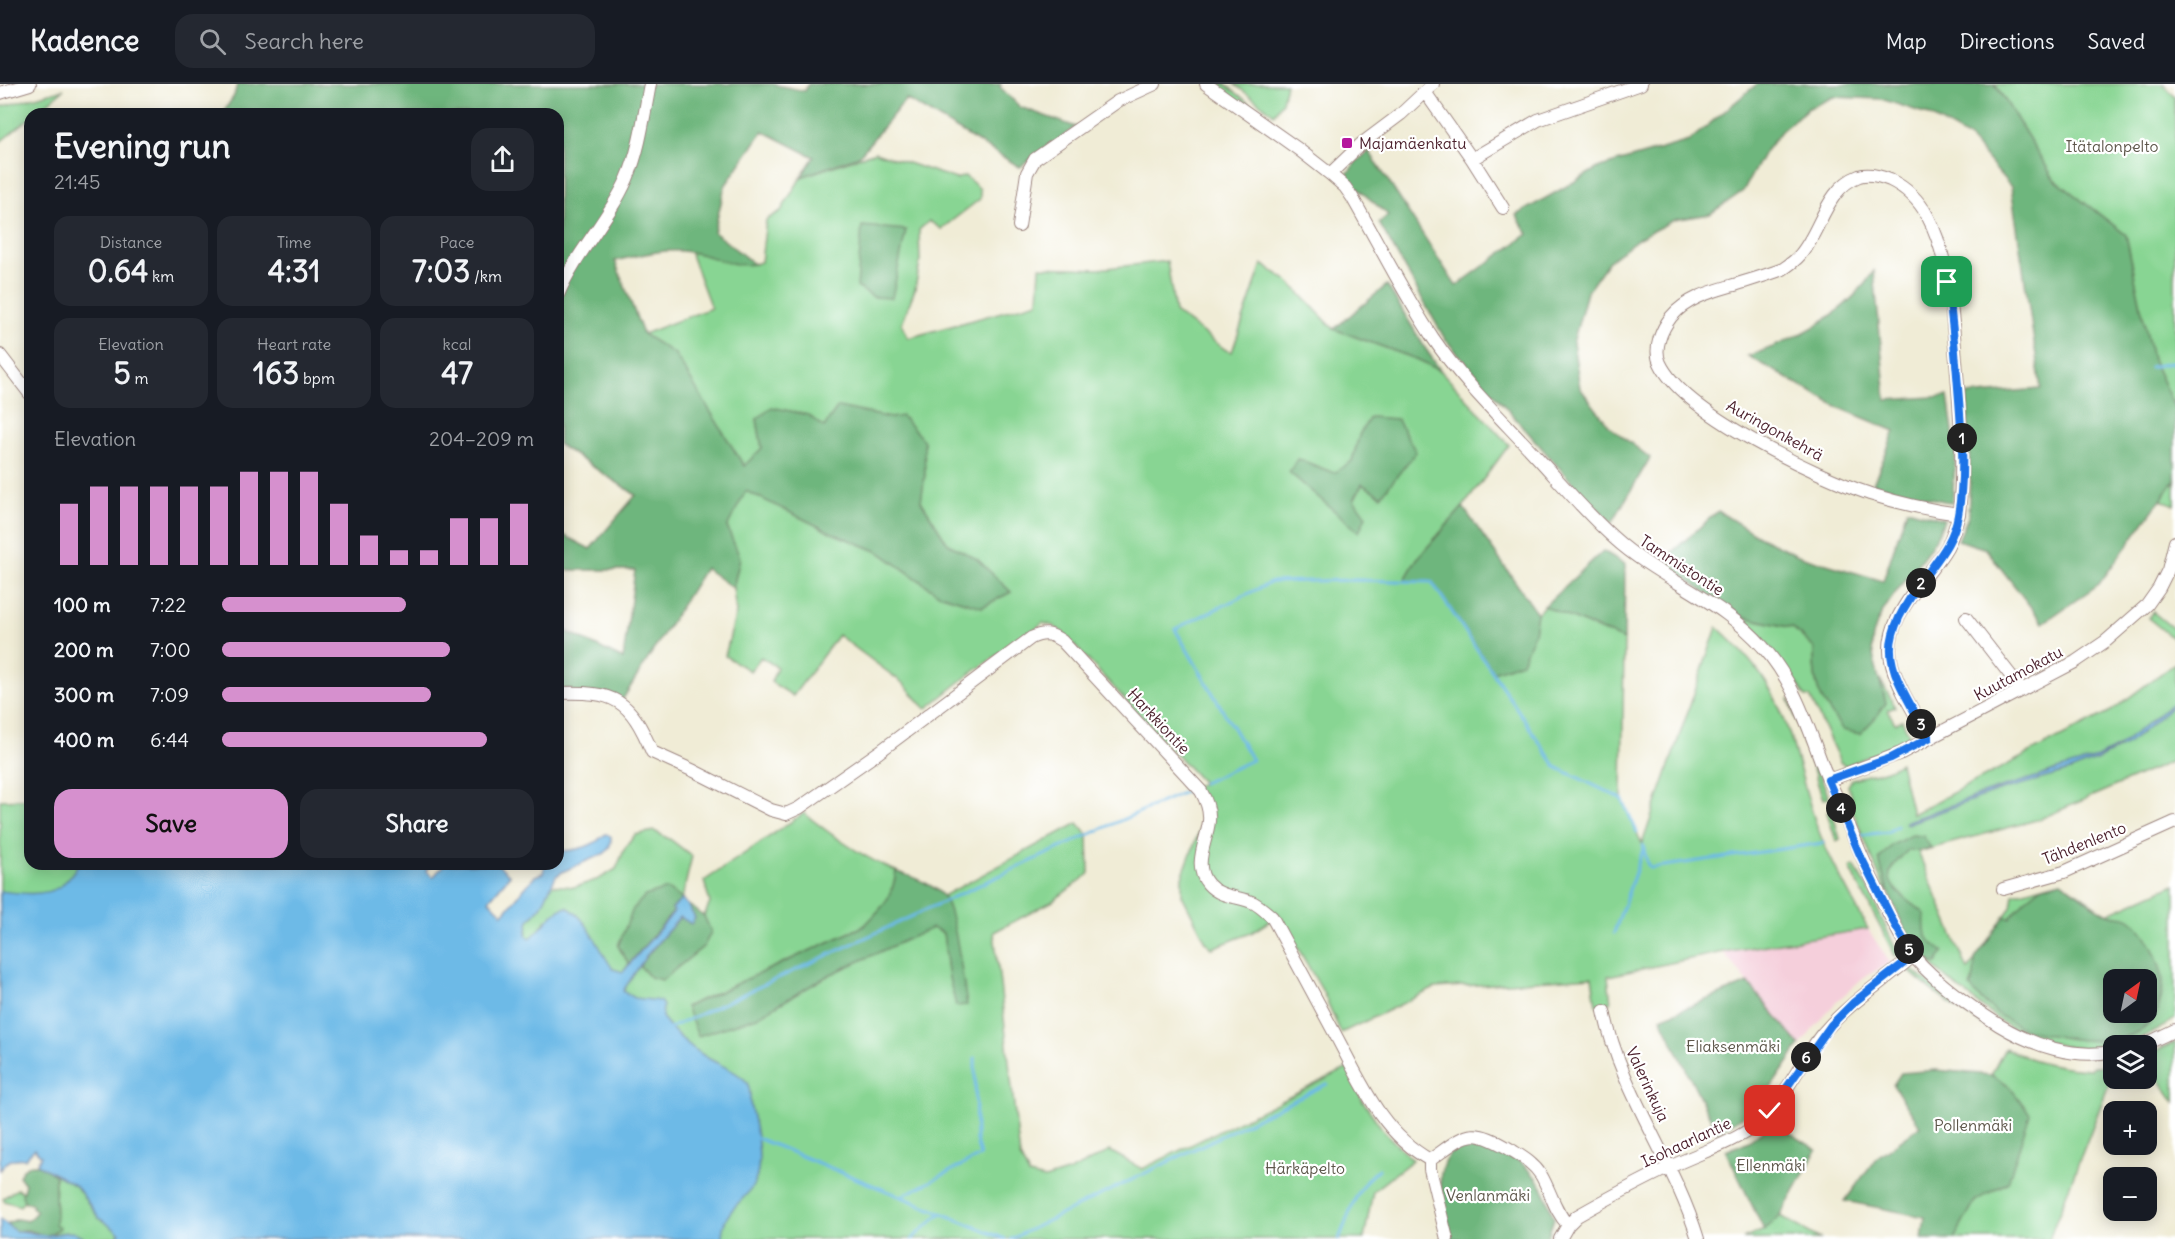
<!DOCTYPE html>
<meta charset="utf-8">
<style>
:root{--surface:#171b24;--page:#242831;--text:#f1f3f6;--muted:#9ea1a6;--line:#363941;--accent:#d690ce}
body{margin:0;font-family:Delius,sans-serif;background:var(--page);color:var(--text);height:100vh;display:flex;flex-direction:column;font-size:22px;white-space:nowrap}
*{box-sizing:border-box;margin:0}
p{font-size:20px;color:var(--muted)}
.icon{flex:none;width:33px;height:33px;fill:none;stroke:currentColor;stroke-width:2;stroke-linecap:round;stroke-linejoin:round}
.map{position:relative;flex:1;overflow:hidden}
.sheet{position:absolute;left:24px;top:24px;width:540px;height:762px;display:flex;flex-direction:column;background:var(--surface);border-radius:18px;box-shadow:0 3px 15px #0003}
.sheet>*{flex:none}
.needle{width:39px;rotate:33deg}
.controls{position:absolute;left:2103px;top:885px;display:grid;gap:12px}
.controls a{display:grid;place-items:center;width:54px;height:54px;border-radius:12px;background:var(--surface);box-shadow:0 3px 15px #0003;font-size:30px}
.pin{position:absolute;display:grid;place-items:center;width:51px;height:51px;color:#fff;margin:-26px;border-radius:12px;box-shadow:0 3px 9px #0006}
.km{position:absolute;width:30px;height:30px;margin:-15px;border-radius:50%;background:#222;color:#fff;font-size:16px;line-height:30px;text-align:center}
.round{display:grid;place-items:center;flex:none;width:63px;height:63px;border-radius:18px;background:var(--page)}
.overview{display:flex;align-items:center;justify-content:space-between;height:102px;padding:0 30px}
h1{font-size:33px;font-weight:800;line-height:45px}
.figures{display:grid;grid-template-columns:repeat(3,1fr);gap:9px;height:102px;padding:6px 30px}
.figures div{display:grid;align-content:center;border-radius:15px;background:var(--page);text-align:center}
.figures b{font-size:30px;font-weight:800}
.figures small{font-size:16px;font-weight:400}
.figures p{font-size:16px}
.chart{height:168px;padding:12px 30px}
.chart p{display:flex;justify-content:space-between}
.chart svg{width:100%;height:108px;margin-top:6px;stroke:var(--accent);stroke-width:6}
.action{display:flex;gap:12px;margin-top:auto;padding:12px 30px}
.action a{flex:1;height:69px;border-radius:18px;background:var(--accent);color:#111;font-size:24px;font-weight:800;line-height:69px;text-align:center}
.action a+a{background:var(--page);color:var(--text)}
ul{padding:0 30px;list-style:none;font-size:20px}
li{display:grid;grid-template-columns:96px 72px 1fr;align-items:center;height:45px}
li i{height:15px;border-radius:8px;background:var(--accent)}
header{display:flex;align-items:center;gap:36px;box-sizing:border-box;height:84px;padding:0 30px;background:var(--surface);border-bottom:2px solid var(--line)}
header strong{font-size:28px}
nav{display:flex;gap:33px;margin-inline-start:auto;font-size:21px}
.search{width:420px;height:54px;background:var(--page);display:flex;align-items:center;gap:15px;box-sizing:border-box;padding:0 21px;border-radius:18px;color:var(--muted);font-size:22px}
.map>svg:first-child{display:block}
.built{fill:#f5cfdb}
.green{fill:#88d593;stroke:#697a5f;stroke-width:1.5;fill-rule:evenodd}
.forest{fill:#6eb67d;stroke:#5c6a54;stroke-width:1.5;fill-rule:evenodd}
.water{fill:#6dbae7;stroke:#5c6c89;stroke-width:1.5}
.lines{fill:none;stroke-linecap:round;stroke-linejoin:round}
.stream{stroke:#6dbae7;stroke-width:3}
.minor-casing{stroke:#9d8680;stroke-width:14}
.minor{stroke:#fff;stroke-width:12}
.route-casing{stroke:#fff;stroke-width:12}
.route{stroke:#1a73e8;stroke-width:8}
.poi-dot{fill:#b5179e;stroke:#fff;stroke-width:2}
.labels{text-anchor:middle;stroke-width:4.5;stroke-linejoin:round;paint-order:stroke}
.poi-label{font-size:16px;fill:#4a1f2b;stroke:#fff;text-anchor:start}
.park-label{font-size:16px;fill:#5d564a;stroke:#fff}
.street-label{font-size:16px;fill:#4a1f2b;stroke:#fff}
</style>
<header>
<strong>Kadence</strong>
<div class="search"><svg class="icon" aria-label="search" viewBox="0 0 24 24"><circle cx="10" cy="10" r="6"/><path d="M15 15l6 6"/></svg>Search here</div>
<nav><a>Map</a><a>Directions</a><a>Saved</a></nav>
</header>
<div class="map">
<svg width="2175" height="1155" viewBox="0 0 2175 1155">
<rect width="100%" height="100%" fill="#fff"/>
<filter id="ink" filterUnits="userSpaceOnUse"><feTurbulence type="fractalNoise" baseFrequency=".0167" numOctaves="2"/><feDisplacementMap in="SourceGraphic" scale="12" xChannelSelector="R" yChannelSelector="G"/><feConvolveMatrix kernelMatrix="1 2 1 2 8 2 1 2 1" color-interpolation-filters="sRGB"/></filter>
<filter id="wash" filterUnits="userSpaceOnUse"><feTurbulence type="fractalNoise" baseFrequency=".008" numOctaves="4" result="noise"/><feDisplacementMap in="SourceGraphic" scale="24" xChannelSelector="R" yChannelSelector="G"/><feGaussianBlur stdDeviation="1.35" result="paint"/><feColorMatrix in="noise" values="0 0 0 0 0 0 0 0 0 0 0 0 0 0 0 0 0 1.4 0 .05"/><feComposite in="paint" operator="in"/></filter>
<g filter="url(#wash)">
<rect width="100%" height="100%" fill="#f0ecd6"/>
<!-- built -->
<path class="built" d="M1868,845L1890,879L1864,893L1836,918L1800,961L1723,868Z"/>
<!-- green -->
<path class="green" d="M1215,0H1225L1266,32L1262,34Z
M1234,0H1286L1282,18L1274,30Z
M1995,0H2164L2175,13V325L2152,275L2126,151L2054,95Z
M64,5L35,30H30V34L0,58V23Z
M875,68L956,95L965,92L980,105V115L941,145L929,137L919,146L920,178L915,205L902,239L908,254L1038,218L1040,183L1098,185L1167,177L1175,228L1226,266L1232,268L1262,180L1288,197L1334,245L1419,276L1441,287L1509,361L1463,423L1417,475L1405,497L1432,498L1493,588L1534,549L1537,529L1544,522L1624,556L1622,715L1642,760L1717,543C1738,562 1756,581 1770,605C1797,652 1802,711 1824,760C1837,789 1853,817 1868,845L1723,868L1608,892L1611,919L1596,921L1592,893L1435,904L1341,949L1323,908L1279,831L1251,849L1212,864L1206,858L1182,811V793L1204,734L1199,715L1187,707L1203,699L1062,548L1053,542L1043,539L966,593L926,625L904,600L838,551L793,612L771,598L777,583L761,573L750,587L725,572L736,529L733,504L740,474L727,443L745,406L830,448L879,468L939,510L982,523L1011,508L977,475L948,460L921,417L925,390L891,334L838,323L824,343L757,335L762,364L745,383L643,250L711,224L690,168L754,180L761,178L766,136L781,127L801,93ZM1360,349L1363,399L1354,416L1298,375L1334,389L1352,377Z
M2175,396V421L2161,416Z
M2153,528L2175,546V556L2148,534Z
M1739,532L1793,544L1814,564C1813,606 1819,613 1843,646L1886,619L1880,595L1895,623L1888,626L1895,640L1902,636L1911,655L1845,682L1840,678L1810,613H1806C1786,583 1767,555 1739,532Z
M2175,579V676L2040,735L1918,768L1968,886L2011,823L2013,810L2061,797L2107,830L2175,800V935C2119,973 2066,973 2007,941C1994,934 1981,922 1970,913C1955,902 1940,890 1928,877L1935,879L1880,780L1888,809L1884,804L1849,717L1852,716L1848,702L1852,695C1867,690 1887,689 1900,679L1912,730L2111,627ZM2114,896H2146V928H2114Z
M1789,615H1790L1829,714L1823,715Z
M30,715V780H102L59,813L0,818V716Z
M1832,727L1840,755L1836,757L1827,728Z
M804,729C832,752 862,773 896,787C893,814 882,824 864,842L687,922L757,933L829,891L932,843L943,849L949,894L950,829L943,812L1078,739L1088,751L1089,790L1053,817L994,848L1020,1073L1029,1091L1045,1095L1070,1087L1110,1067L1142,1085L1348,984L1362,1016L1385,1049L1413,1076L1373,1107L1364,1155H710L623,907L639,881L650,893L662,896L704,862L711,848L704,832L710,819L704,797Z
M654,747L671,756L692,772L682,815L667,805L625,847L618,862L629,880L623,888L614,894L546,836L536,851L530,854L526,852L529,836L541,823L551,801L575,803L599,795L616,785L625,764L635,751Z
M1854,782L1870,809L1898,870L1895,872L1850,784Z
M1913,886L1961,925L2010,954L2009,955C1973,936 1939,915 1909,887Z
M2175,958V1018L2149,981H2146L2147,972Z
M2005,964C2033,978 2060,984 2090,985L2093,982L2113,981V990L2049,1155H1954L1975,1117L2008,1098L2010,1003L1991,991Z
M46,1084L76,1102L99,1134L120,1149L117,1154L85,1155C73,1145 61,1148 47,1152L59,1145L55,1140C57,1124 54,1109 55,1092Z
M17,1105L23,1108L24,1117L20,1122L4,1117L3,1114Z
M1780,1132L1820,1155H1743L1764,1146Z"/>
<!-- forest -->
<path class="forest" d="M237,0H772L805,7L808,0H1001L1000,3L1020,23L1076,43L1020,83L906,15L859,72L801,93L814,73L763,47L725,102L714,148L754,180C733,184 711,171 690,168C662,164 641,171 615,177L643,250L675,270L744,382L762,364L757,335L772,323L808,331L824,343L838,323L891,334L902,332L924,357L925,390L921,417L948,460L977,475L1011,508L982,523L939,510L879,468L830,448L746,407L727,443L740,474L733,504L705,484L621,618L558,609V543L623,575L635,486H558V448L590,465L636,411L558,360V30H222L234,12Z
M1757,0H1995L2054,95L2126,151L2152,275L2175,325V396L2099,500L2043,539L1986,465L1958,456L1968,433L1970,394L1967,311L2041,305L2011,103L1969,54L1927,30L1881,15L1833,13L1807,25L1781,47L1762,72L1743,107L1710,130L1674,136L1639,154L1608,178L1587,208L1573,259L1580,304L1610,343L1650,374L1612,439L1578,405L1445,255L1379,139L1388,131L1348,96L1347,90L1356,78L1369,67L1456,202L1528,150L1516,131L1600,83L1689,57Z
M862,142L906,146L892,214L873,213L857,203Z
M1874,187L1886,316L1948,312L1956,368L1952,419L1873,400L1895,347L1840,324L1748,272C1797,256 1846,231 1874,187Z
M1387,201L1425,264L1441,287L1419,276L1334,245Z
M1370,333L1397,335L1416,368L1381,412L1362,400L1354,416L1366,432L1359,448L1289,388L1298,375L1334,389L1352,377L1360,349Z
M1463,423L1537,529L1534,549L1522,578L1493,588L1432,498L1404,497L1417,475Z
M1907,425L1944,435C1933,476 1870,521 1872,564C1873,577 1882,604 1886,619L1877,632L1860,650L1843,646C1819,613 1813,606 1814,564L1793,544L1739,532L1662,477L1718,427L1758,452L1800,472L1883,497Z
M1603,467L1625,480L1624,556L1544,522Z
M1911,751L1923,752L1931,764L1917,767L1908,766C1903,771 1896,778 1892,784C1880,803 1915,819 1925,830C1923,852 1926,855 1944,868L1936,880C1909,870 1885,802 1879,775L1892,761Z
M896,787C911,793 930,798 942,811C955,825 963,898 967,921L956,922L949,894L943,849L932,844L829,891L757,933L698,952L686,923L864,842C882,824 893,814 896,787Z
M2061,797C2075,807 2090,822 2106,829C2120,836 2124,827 2138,842C2150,855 2158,875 2162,891C2164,901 2163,908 2160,918C2149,965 2091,959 2055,952C2045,950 2033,949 2024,945C2004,936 1984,921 1970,903L1974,893L1975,875L2004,833L2010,834L2024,817L2041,803ZM2114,896H2146V928H2114Z
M667,805L682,815L672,825L674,827L629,880L618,862L633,825L645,812Z
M687,820L704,832L711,848L704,862L662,896L650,893L639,881L680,833L691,839L695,834Z
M1748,899L1800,961L1758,1023L1717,1048L1661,934Z
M1936,986L1991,991L2010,1003L2030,1030L2008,1098L1975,1117L1954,1155H1922L1925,1133L1845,1117L1876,1074L1920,1042L1893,1001L1901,989Z
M1773,1038L1817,1066L1780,1132L1764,1146L1726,1067L1749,1057Z
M1474,1056C1500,1063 1529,1079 1542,1103C1548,1113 1550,1124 1554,1134L1547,1155H1452C1443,1116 1423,1071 1474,1056Z
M31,1080C41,1080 48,1086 55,1092C54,1109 57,1124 55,1140L60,1144L47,1152L27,1146L15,1147L6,1140L17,1135L28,1137L37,1127L32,1123L33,1121L24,1117L22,1111L25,1100L19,1092L23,1085Z"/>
<!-- water -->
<path class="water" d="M2175,617V620L2169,625L2129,659L2098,676L2070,687L1995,708L1906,740L1905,738L1985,709L2097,674L2118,663Z
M606,750L611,753C611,760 610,764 605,769L564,787L556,792L541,823L529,836L526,851L530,854C544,845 550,827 567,823C589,835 599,866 613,885L623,888L674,828L672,825L682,815L687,820L695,834L691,840L680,833L646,872L623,907L635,914L660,917L663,922L662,933C673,948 690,963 706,973C719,981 736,986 746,997C752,1004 749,1015 751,1024C756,1046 762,1069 757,1092C751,1117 722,1121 722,1155H114L120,1149L99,1134L76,1102L37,1080L41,1072L34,1065L25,1075C14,1073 6,1076 0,1087V807C17,809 44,813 59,803C66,798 74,787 78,780H431L426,787L433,793L445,780H497L510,791L489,816L503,830L535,792L543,789L545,780H558V767C570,767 583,765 594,759C599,757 600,753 606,750Z
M0,1135L15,1147C26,1146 33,1150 43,1151C60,1153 69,1141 85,1155H0Z"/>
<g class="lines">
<!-- stream -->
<path class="stream" d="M2150,283L2175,278
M1203,699L1252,676L1175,545L1272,498L1358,496L1432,498L1556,683L1622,715L1637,748
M1861,751L1888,748L1897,742
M1643,761L1647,779L1650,784L1823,759
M1614,849L1643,766
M670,944L1088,751L1189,706
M757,1054L941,1129L912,1155
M902,1112L980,1072L976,1056L975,974
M941,1129L1005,1155
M1011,1155L1327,1000
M1339,1155C1349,1132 1357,1099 1379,1085"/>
</g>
</g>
<g filter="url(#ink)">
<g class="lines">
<!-- minor casing -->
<g class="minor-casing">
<path id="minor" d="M1206,0L1298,65L1330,90L1345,103L1352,113C1379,160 1403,209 1433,254C1462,297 1500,333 1535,371C1561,399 1585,428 1614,454C1659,495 1724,517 1763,563C1794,597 1808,643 1824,685C1829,697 1834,707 1839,718C1855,755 1869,792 1888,828C1896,843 1904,861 1915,874C1939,901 1969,922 1999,941C2032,961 2075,976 2114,967
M1425,8L1472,75L1538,36L1641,0
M0,9L30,0
M1472,75L1503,124
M1330,90L1361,60L1401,30L1433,0
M1019,142L1027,89L1035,75L1118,17L1155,0
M558,211C575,169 609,136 627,95C640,65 644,31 650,0
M0,271L30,310
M1966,534L2022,606
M558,609C615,607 630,615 652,668L694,687L771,726L786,730L799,724L879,668L1031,554C1044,548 1050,549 1062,557L1201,707C1206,716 1210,727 1209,737C1207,758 1192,781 1208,800C1220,814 1239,812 1254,819C1261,823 1266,828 1272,833C1293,872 1314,911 1335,950C1360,996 1381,1049 1430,1076C1468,1049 1470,1041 1513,1067C1524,1074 1534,1080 1541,1091C1551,1108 1554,1126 1568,1141
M1929,654C1916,631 1899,606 1892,581C1880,537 1923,500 1944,468C1952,457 1955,443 1959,430C1928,426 1899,419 1870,410C1817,392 1684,330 1660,279C1653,264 1662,245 1671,233C1689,211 1719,206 1744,198C1757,194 1770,190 1783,185C1789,181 1795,177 1800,171C1821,147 1826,104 1859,92C1869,89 1880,92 1890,96C1907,104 1919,116 1928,133C1950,175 1952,229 1956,276C1960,328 1964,378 1959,430
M1829,696L1901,669L2075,578L2106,557L2147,521L2159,504L2168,486L2175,458
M2003,805L2064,788L2175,738
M1604,927C1621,1009 1674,1076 1698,1155
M2137,962L2152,957L2175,946
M1430,1076V1085L1447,1155
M1560,1155L1568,1141L1577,1132C1607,1115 1638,1098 1670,1083C1698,1069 1731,1060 1756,1041C1783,1020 1801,976 1823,949C1849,919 1883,898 1913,872"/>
</g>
<!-- minor -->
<use href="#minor" class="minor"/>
</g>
</g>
<g class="lines" filter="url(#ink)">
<!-- route casing -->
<g class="route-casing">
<path id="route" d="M1770,1027L1831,941L1853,919L1913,872L1894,839L1860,771L1828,696L1891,674L1929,654C1888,579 1870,566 1927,490C1941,471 1954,455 1958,431C1965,392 1962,355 1959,316C1956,277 1953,237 1947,198"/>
</g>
<!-- route -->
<use href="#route" class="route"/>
</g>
<!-- markers -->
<rect class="poi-dot" x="1341" y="53" width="12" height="12" rx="3"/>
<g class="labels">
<!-- poi labels -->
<g class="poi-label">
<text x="1359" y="65">Majamäenkatu</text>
</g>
<!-- park labels -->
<g class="park-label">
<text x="2112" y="68">Itätalonpelto</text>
<text x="1733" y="968">Eliaksenmäki</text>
<text x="1973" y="1047">Pollenmäki</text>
<text x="1771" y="1087">Ellenmäki</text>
<text x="1305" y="1090">Härkäpelto</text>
<text x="1488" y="1117">Venlanmäki</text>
</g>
<!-- street labels -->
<g class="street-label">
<text transform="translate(1775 346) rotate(29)" y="6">Auringonkehrä</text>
<text transform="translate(1682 481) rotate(33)" y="6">Tammistontie</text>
<text transform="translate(2018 589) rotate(-28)" y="6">Kuutamokatu</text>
<text transform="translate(1159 637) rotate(47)" y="6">Harkkiontie</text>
<text transform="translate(2084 759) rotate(-22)" y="6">Tähdenlento</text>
<text transform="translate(1648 1000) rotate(65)" y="6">Valerinkuja</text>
<text transform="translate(1686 1058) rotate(-25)" y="6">Isohaarlantie</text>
</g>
</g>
</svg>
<div class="controls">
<a><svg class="needle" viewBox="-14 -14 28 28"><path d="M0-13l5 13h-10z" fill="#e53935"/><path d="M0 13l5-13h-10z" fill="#9ea1a6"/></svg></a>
<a><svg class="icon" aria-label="layers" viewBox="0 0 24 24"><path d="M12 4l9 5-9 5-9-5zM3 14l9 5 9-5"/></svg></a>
<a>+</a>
<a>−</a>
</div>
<div class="pin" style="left:1947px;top:198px;background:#1e9e55"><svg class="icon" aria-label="arrive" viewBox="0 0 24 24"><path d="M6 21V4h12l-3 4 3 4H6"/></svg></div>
<div class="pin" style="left:1770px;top:1027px;background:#d93025"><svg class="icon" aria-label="check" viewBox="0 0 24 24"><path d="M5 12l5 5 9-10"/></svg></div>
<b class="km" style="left:1962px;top:354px">1</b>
<b class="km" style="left:1921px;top:499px">2</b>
<b class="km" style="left:1921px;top:640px">3</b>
<b class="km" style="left:1841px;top:724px">4</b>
<b class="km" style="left:1909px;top:865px">5</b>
<b class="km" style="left:1806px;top:973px">6</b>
<section class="sheet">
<div class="overview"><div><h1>Evening run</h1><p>21:45</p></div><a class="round"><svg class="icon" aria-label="share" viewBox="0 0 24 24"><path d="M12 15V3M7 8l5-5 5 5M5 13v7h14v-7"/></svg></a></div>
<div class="figures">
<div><p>Distance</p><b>0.64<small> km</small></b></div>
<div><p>Time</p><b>4:31</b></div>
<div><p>Pace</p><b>7:03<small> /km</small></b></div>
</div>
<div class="figures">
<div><p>Elevation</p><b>5<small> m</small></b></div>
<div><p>Heart rate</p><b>163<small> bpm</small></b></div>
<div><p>kcal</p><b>47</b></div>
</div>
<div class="chart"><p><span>Elevation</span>204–209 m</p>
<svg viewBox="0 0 160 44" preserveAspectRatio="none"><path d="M5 44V19M15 44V12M25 44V12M35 44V12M45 44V12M55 44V12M65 44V6M75 44V6M85 44V6M95 44V19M105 44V32M115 44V38M125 44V38M135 44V25M145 44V25M155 44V19"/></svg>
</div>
<ul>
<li><b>100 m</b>7:22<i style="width:59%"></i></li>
<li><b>200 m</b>7:00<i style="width:73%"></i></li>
<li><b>300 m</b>7:09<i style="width:67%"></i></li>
<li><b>400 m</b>6:44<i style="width:85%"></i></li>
</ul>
<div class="action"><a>Save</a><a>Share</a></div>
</section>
</div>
